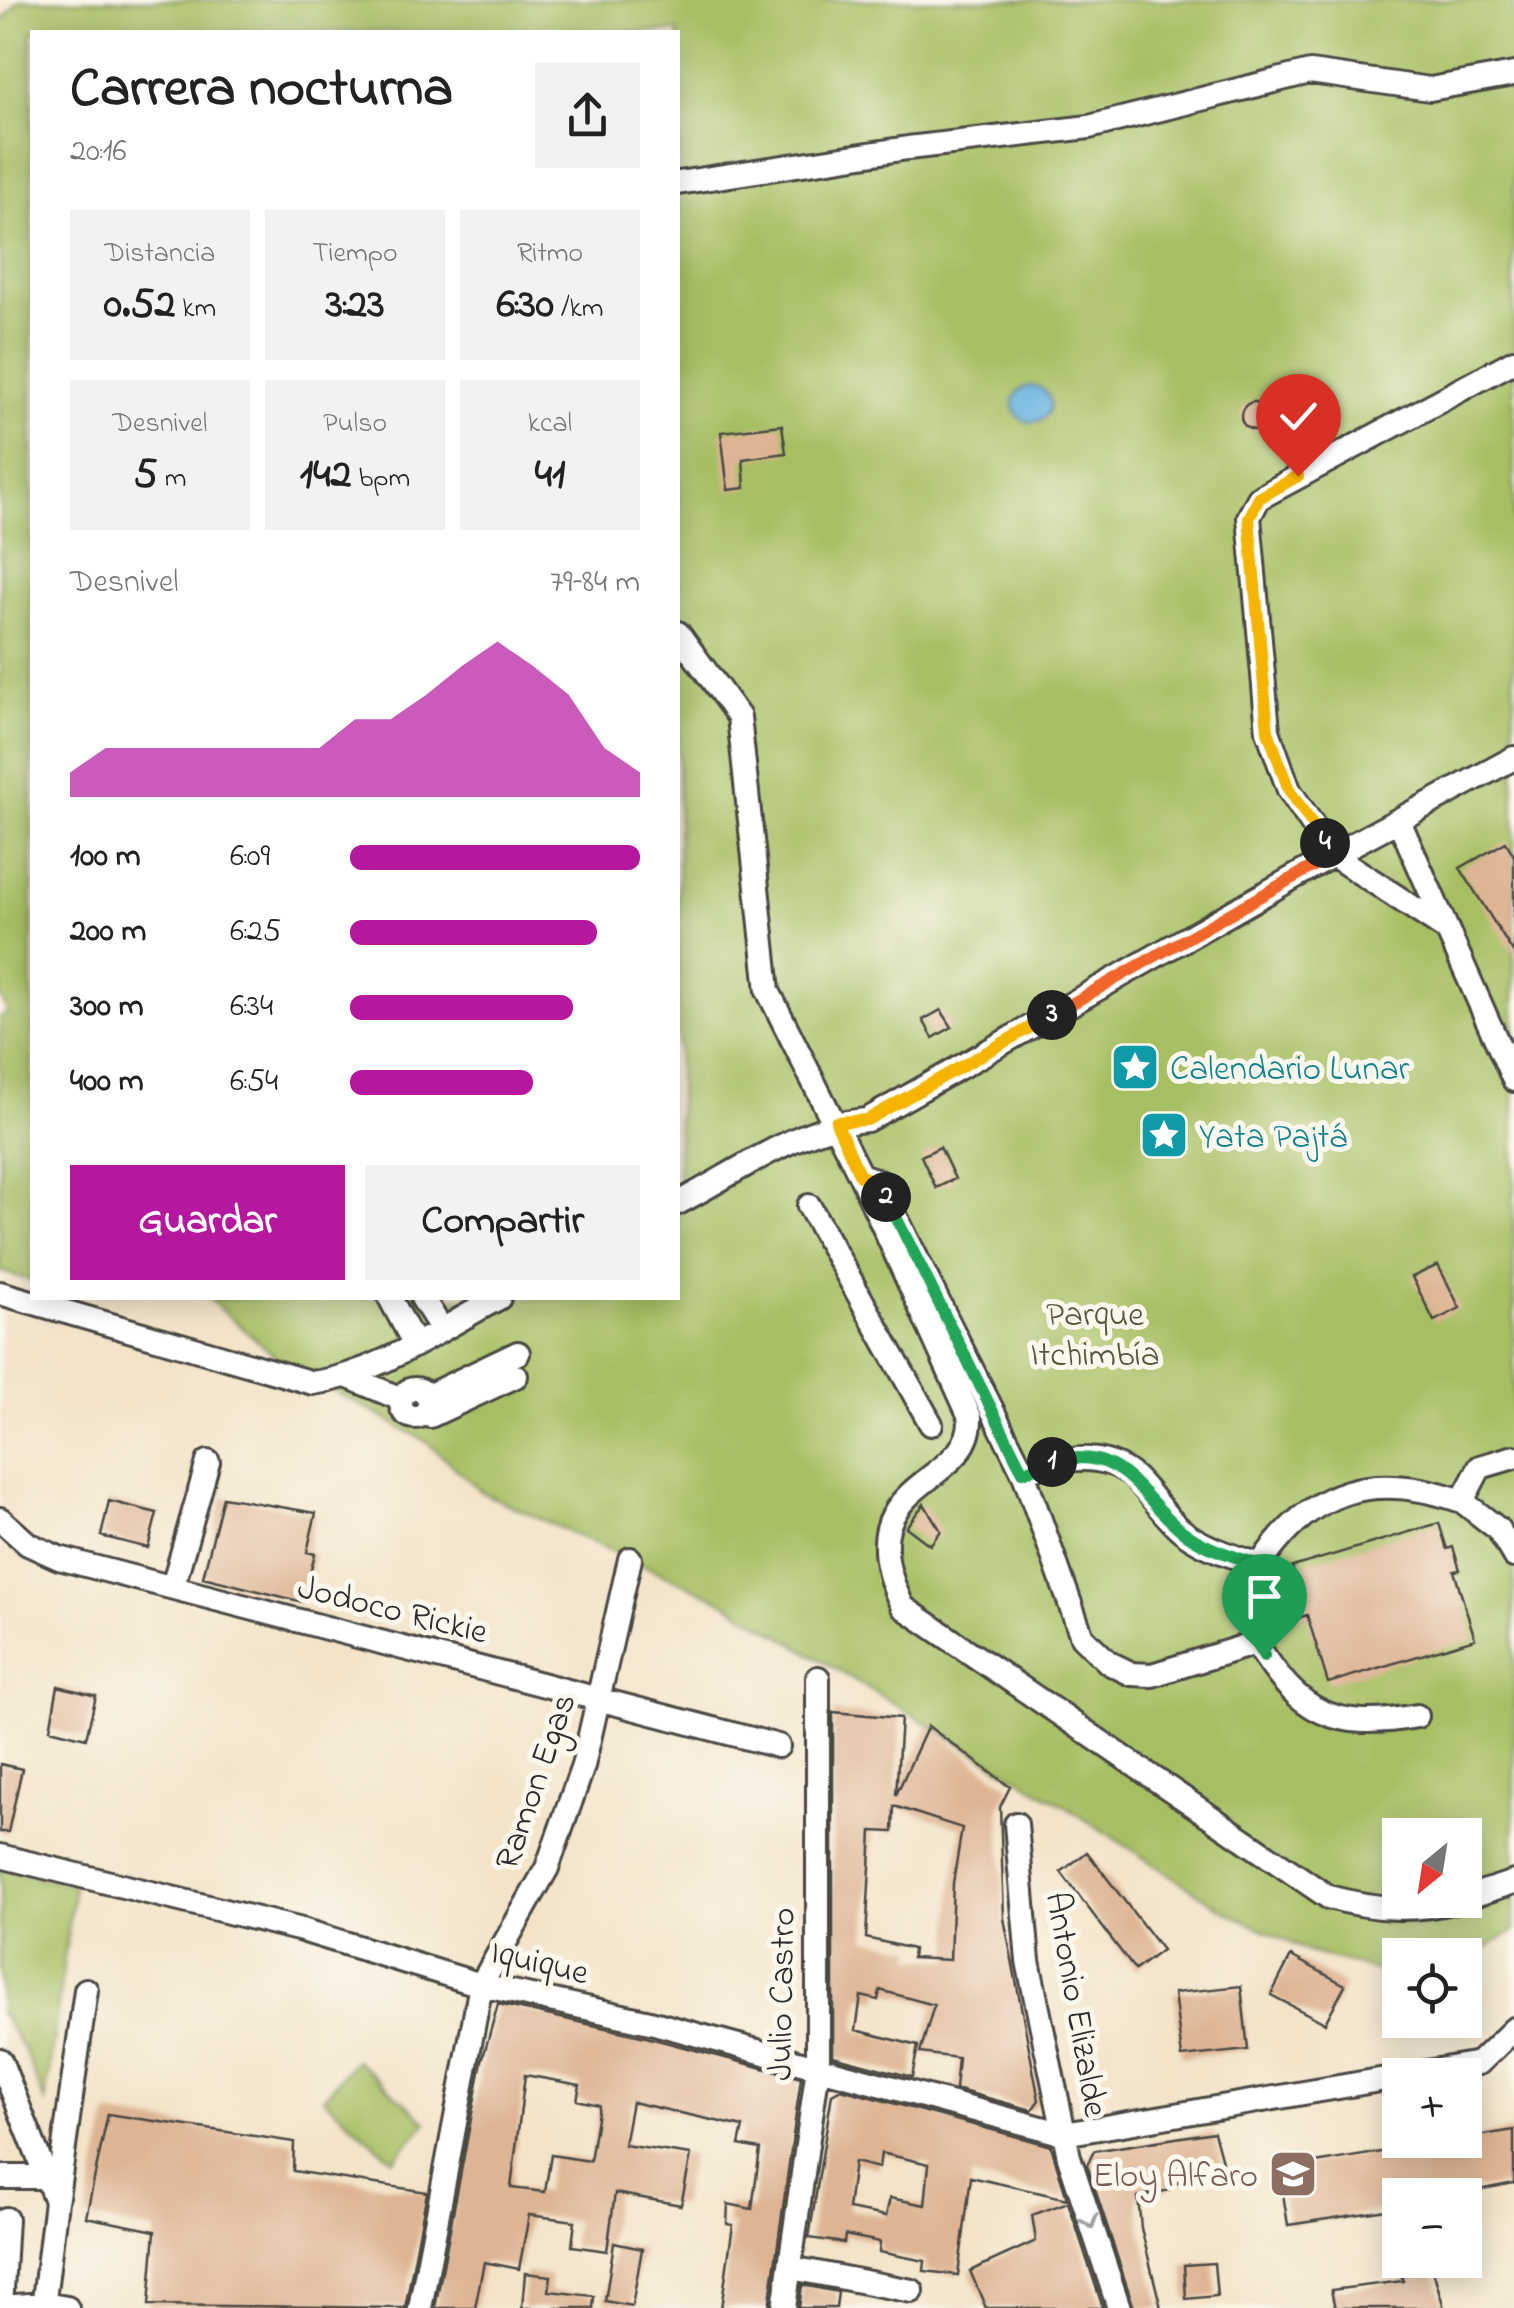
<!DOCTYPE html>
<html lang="es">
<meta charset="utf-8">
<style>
:root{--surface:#fff;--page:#f2f2f2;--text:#222;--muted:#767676;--accent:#b5179e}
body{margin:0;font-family:"Indie Flower",sans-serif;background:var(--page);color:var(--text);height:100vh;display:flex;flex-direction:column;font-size:38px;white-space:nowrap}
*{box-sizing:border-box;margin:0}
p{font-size:32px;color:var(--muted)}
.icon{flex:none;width:55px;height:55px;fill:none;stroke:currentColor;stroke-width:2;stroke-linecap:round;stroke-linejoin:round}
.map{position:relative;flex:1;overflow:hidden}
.drawer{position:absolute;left:30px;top:30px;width:650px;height:1270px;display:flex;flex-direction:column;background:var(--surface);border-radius:0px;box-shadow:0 5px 25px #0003}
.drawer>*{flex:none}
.needle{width:65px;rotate:210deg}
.controls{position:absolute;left:1382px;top:1818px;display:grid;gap:20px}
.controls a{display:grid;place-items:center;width:100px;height:100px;border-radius:0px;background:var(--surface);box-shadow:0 5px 25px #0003;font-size:50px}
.pin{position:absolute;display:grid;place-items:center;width:85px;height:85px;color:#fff;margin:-102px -42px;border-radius:50% 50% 50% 0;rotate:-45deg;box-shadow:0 0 10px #0007}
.pin .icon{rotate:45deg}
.km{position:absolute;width:50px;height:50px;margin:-25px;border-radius:50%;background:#222;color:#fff;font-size:28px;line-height:50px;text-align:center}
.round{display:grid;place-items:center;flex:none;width:105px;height:105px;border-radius:0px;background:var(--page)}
.head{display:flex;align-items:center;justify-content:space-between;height:170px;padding:0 40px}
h1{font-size:55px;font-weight:700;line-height:75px}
.figures{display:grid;grid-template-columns:repeat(3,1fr);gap:15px;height:170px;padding:10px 40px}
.figures div{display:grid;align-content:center;border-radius:0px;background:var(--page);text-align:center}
.figures b{font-size:42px;font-weight:700}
.figures small{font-size:28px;font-weight:400}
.figures p{font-size:28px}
.chart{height:280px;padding:20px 40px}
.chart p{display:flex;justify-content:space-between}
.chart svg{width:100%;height:180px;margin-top:10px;fill:var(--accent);opacity:.7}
.action{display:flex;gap:20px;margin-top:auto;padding:20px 40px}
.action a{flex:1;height:115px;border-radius:0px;background:var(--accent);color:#fff;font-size:40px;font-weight:700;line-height:115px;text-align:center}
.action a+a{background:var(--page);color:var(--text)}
ul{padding:0 40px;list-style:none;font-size:32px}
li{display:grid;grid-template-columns:160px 120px 1fr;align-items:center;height:75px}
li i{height:25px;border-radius:12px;background:var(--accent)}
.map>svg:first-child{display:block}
.green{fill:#a7bf64;stroke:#697548;stroke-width:2.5;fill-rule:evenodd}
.water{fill:#69b4e1;stroke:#4a7086;stroke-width:2.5}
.building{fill:#deb594;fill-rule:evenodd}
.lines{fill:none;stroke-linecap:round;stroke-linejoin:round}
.minor-casing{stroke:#494743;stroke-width:28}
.minor{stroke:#fff;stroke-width:22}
.oneway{stroke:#a0a0a0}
.split-1-casing{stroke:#fff;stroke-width:20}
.split-2-casing{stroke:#fff;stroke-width:20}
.split-3-casing{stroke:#fff;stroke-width:20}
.split-4-casing{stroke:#fff;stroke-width:20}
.split-5-casing{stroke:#fff;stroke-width:20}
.split-1{stroke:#22a559;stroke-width:12}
.split-2{stroke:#22a559;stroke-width:12}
.split-3{stroke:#f5b400;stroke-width:12}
.split-4{stroke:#f0652b;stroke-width:12}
.split-5{stroke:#f5b400;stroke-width:12}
.labels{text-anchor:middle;stroke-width:10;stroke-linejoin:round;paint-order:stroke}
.culture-label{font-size:35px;fill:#0d838f;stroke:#fbf7ec;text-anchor:start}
.park-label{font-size:35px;fill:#50573c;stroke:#fbf7ec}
.street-label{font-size:35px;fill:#2b2b2b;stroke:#fbf7ec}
.education-label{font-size:35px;fill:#785e54;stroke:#fbf7ec;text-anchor:end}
</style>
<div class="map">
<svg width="1514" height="2308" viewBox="0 0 1514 2308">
<rect width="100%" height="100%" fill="#fbf7ec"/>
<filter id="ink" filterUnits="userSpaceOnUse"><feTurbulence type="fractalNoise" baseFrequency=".01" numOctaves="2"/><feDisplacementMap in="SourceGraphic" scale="20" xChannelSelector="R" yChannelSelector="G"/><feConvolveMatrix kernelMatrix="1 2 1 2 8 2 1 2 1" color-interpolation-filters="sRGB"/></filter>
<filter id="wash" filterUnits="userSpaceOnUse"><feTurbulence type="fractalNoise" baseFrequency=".0048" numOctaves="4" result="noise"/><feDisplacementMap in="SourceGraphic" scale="40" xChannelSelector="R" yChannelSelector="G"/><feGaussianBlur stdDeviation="2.25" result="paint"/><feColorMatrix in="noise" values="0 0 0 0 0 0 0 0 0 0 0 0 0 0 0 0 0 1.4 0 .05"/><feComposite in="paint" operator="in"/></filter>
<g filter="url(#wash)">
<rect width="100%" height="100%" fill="#f3e4c9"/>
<!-- green -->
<path class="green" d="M20,0H1514V1931L1472,1957L1400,1955V1972L1390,1974L1309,1952L1222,1909L1065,1806L719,1599L483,1493L427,1442L281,1361L208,1298H678V32H32V1281L0,1271V1017L8,1013L0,995V23ZM1400,1835H1465V1900H1400Z
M0,1868L74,1885L45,2102L24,2050L0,2012Z
M356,2060L427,2122L393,2160L323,2098Z"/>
<!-- water -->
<path class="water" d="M1014 404a18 18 0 1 1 36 0a18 18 0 1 1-36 0Z"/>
<g id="blocks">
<!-- building -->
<path class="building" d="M1241 416a14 14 0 1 1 28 0a14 14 0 1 1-28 0Z
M782,425L786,453L743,459L745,488L728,490L721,432Z
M1506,842L1514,856V954L1460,868Z
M941,1010L952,1027L933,1038L923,1020Z
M940,1147L955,1179L936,1188L921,1156Z
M1438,1265L1460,1308L1434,1321L1412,1277Z
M223,1497L316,1513L307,1552L315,1554L303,1602L203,1577Z
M109,1501L157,1513L148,1548L101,1536Z
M924,1504L941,1531L930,1545L906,1527Z
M1439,1523L1447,1549L1453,1547L1460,1570L1454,1571L1475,1639L1328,1683L1307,1615L1295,1619L1288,1596L1300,1593L1292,1567Z
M58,1686L96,1696L86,1738L50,1729Z
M833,1712L901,1718L896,1795L928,1726L1010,1787L1000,1807L1004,1918L1039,2100L1032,2110L955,2089L958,2058L920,2053L934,2005L880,1990L878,2000L861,1996L856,2030L918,2046L912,2077L833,2056ZM894,1806L962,1828L953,1883L950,1960L912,1958L913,1949L866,1938L872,1831L893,1832Z
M0,1764L22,1769L8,1832H0Z
M1087,1852L1162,1950L1135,1970L1061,1872Z
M1291,1956L1345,1985L1325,2023L1271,1995Z
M1241,1986L1248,2050L1182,2057L1174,1993Z
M498,2004L646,2037L801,2078L769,2308H721L733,2225L727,2224L728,2204L752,2209L760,2149L739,2145L743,2127L632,2102L624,2145L691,2155L681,2205L615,2193L607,2251L572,2246L575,2221L529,2215L519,2269L484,2262L475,2308H435L482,2061ZM525,2075L580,2085L577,2100L599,2105L590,2161L551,2155L545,2192L511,2188Z
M841,2089L1051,2146L1067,2199L971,2177L958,2275L924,2271L925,2261L879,2252L880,2242L845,2235L844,2243L809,2238L832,2094ZM881,2153L929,2164L925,2205L890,2198L886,2216L848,2209L854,2162L879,2168Z
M108,2114L294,2142L293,2171L427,2192L405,2308L149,2305L155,2231L86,2217Z
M1514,2130V2183L1453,2195H1400V2208L1288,2225L1279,2169Z
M1214,2132L1224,2169L1168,2186L1169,2190L1138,2197L1141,2228L1161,2308H1134L1087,2165L1094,2151Z
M1068,2202L1103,2308H986L970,2271L1036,2241L1032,2215Z
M614,2243L642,2249L632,2306L605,2301Z
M1397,2260H1430L1444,2308H1335L1331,2290L1403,2281Z
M1214,2263L1217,2296L1186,2299L1184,2265Z
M525,2273L551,2276L549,2291L594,2296L593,2308H522Z
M802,2285L838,2292L836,2308H799Z"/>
</g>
</g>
<g filter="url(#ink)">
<use href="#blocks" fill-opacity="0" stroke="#494743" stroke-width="2.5"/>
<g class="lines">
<!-- minor casing -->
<g class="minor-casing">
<path id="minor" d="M678,183L908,148L1089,127L1310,72L1430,89L1514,74
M678,633L739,717L768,991L860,1175L878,1181L1023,1472L1082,1637L1109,1663L1132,1674L1152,1675L1256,1643C1300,1714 1334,1731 1417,1716
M1399,821L1514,1080
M1444,928L1333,855L1289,790L1268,731L1249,517L1259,498L1514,361
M860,1175L970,1417C974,1489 839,1477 903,1607L1328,1897C1374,1909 1413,1913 1459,1900
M678,1203C736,1173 800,1125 867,1120L1333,855L1514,758
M809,1206L931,1424
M0,1293L313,1383C381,1373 439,1329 499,1298
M390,1298L414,1343
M422,1298L441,1328
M349,1377L401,1399
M401 1403a14 14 0 1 1 28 0a14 14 0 1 1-28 0Z
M428,1396L518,1353
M425,1414L430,1416L516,1376
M1023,1472C1059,1459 1102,1449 1134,1477C1151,1493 1163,1515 1181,1530C1203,1548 1233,1556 1260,1565C1312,1486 1375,1471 1462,1501L1480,1467L1514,1457
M1462,1501L1498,1529L1514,1556
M0,1519L28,1544L59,1558L778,1746
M173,1586L208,1462
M1256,1643L1253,1616L1260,1565
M1016,1824L1028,1961L1069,2157L1119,2308
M0,1856L302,1930L481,1985L650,2022L1064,2134L1479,2063L1514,2029
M1465,1898L1514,1882
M0,2060L56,2201L43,2308
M0,2177H48
M57,2197L86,1990
M791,2268L912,2291
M1,2307L44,2304L67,2308
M1,2308L6,2219
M420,2308L481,1985L547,1868L583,1766L630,1559
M784,2308L818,2067V1678"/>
</g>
<!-- minor -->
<use href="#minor" class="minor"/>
</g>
<!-- one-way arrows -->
<defs><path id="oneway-chevron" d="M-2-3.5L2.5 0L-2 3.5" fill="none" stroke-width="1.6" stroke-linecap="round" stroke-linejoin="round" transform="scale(2.5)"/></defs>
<use class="oneway" href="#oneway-chevron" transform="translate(1090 2222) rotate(72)"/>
</g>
<g class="lines" filter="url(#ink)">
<!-- split-1 casing -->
<g class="split-1-casing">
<path id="split-1" d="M1052,1462C1122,1443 1137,1494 1181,1530C1203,1548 1233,1556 1260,1565C1255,1595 1247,1629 1264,1656"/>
</g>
<!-- split-2 casing -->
<g class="split-2-casing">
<path id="split-2" d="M886,1197L1023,1472L1052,1462"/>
</g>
<!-- split-3 casing -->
<g class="split-3-casing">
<path id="split-3" d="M886,1197L878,1182L860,1176L836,1122L867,1120L1052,1015"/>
</g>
<!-- split-4 casing -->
<g class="split-4-casing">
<path id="split-4" d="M1052,1015L1333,855L1325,843"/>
</g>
<!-- split-5 casing -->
<g class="split-5-casing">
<path id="split-5" d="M1298,476L1259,498L1249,518L1268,731L1289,790L1325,843"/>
</g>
<!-- split-1 -->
<use href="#split-1" class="split-1"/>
<!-- split-2 -->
<use href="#split-2" class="split-2"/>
<!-- split-3 -->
<use href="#split-3" class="split-3"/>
<!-- split-4 -->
<use href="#split-4" class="split-4"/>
<!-- split-5 -->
<use href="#split-5" class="split-5"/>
</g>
<!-- icons -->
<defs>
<g id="sight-square" transform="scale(2.5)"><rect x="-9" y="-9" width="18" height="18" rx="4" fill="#0f9aa8" stroke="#fbf7ec"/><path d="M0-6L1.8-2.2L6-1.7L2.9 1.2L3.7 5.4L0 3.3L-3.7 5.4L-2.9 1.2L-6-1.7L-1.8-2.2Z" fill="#fff"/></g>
<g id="school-square" transform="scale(2.5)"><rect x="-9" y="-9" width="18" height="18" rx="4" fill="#8d6e63" stroke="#fbf7ec"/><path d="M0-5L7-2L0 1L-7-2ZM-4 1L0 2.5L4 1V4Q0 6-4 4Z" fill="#fff"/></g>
</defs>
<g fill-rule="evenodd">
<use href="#sight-square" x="1135" y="1067"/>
<use href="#sight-square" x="1164" y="1135"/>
<use href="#school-square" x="1293" y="2174"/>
</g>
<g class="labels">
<!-- culture labels -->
<g class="culture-label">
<text x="1170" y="1079">Calendario Lunar</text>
<text x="1199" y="1147">Yata Pajtá</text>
</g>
<!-- park labels -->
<g class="park-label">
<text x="1095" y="1325">Parque<tspan x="1095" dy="40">Itchimbía</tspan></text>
</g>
<!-- street labels -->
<g class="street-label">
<text transform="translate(393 1608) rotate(14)" y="12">Jodoco Rickie</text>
<text transform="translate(534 1781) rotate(-71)" y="12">Ramon Egas</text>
<text transform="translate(540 1961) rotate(13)" y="12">Iquique</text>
<text transform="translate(780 1994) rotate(-89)" y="12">Julio Castro</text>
<text transform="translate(1078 2004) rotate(80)" y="12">Antonio Elizalde</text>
</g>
<!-- education labels -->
<g class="education-label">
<text x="1258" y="2186">Eloy Alfaro</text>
</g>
</g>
</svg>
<div class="controls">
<a><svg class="needle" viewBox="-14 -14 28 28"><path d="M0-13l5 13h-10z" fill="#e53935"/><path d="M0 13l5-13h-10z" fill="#767676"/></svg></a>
<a><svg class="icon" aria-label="locate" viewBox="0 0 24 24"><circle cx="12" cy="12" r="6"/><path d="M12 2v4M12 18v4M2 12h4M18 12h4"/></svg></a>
<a>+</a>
<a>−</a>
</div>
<div class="pin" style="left:1264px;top:1656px;background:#1e9e55"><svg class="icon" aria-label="arrive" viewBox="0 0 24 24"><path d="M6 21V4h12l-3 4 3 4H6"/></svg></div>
<div class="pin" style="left:1298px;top:476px;background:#d93025"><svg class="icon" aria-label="check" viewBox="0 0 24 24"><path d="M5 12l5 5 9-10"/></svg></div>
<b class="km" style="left:1052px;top:1462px">1</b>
<b class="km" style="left:886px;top:1197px">2</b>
<b class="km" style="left:1052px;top:1015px">3</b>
<b class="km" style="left:1325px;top:843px">4</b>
<section class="drawer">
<div class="head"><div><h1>Carrera nocturna</h1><p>20:16</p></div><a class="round"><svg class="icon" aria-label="share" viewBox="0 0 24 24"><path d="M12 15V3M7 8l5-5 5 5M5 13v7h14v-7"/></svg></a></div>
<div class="figures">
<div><p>Distancia</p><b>0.52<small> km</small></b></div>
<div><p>Tiempo</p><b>3:23</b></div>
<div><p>Ritmo</p><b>6:30<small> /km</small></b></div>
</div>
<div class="figures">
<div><p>Desnivel</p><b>5<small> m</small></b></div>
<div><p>Pulso</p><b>142<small> bpm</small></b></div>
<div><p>kcal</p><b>41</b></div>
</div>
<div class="chart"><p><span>Desnivel</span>79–84 m</p>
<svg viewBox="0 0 160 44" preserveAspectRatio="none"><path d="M0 44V38L10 32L20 32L30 32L40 32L50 32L60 32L70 32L80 25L90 25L100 19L110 12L120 6L130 12L140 19L150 32L160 38V44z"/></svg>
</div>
<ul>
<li><b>100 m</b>6:09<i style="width:100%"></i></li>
<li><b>200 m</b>6:25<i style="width:85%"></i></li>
<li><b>300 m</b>6:34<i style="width:77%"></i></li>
<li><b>400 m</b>6:54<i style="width:63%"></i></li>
</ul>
<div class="action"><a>Guardar</a><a>Compartir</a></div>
</section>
</div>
